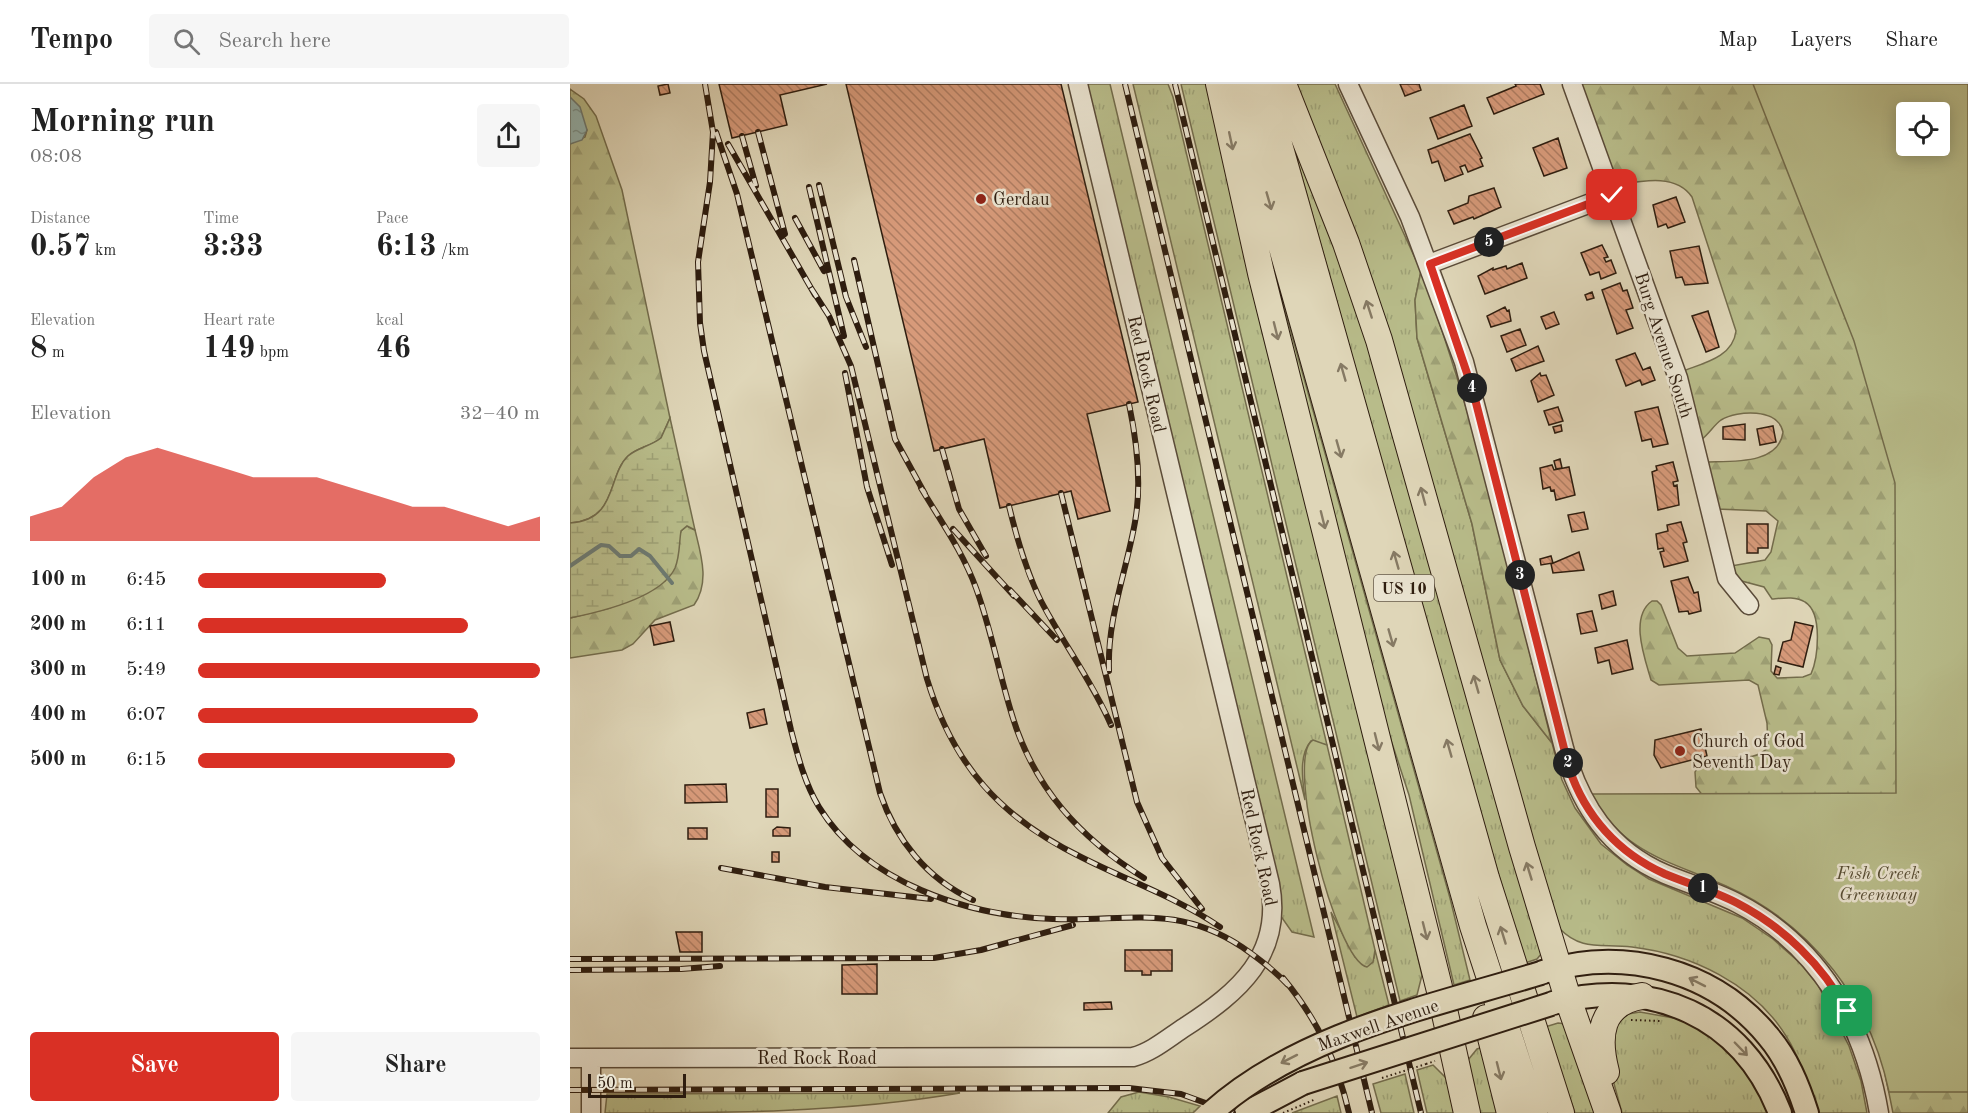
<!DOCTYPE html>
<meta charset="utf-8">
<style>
:root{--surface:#fff;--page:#f6f6f6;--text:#222;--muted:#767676;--line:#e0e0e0;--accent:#d93025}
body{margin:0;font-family:"Old Standard TT",serif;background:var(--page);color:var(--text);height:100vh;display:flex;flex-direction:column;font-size:22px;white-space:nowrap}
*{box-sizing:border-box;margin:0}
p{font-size:20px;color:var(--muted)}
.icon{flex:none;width:33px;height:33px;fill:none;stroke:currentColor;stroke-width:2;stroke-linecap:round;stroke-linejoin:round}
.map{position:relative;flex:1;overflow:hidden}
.side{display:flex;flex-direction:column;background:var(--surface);width:570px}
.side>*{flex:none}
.fabs{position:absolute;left:1326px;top:18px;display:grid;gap:12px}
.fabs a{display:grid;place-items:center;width:54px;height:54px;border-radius:6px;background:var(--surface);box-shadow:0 3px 15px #0003;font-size:30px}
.scale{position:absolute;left:18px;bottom:15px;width:98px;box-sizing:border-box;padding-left:6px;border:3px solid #2e1d0f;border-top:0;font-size:16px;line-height:21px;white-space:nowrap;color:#2e1d0f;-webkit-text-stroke:4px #eae4d1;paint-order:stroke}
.pin{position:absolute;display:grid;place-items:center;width:51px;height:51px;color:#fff;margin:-26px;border-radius:12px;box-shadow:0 3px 9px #0006}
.km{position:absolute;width:30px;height:30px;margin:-15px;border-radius:50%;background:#222;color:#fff;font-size:16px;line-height:30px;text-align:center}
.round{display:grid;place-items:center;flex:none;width:63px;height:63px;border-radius:6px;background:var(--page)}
.head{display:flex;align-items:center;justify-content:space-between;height:102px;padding:0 30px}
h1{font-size:33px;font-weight:800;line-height:45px}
.figures{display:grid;grid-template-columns:repeat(3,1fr);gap:9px;height:102px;padding:6px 30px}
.figures div{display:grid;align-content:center}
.figures b{font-size:30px;font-weight:800}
.figures small{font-size:16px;font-weight:400}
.figures p{font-size:16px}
.chart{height:168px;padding:12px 30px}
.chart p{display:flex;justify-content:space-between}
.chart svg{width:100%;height:108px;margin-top:6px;fill:var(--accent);opacity:.7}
.button{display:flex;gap:12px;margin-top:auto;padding:12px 30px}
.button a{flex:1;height:69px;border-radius:6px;background:var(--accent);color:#fff;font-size:24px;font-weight:800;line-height:69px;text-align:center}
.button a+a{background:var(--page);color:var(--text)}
ul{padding:0 30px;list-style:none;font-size:20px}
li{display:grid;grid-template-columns:96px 72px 1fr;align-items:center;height:45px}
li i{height:15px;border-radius:8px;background:var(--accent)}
header{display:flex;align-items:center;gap:36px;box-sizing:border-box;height:84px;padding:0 30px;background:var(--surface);border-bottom:2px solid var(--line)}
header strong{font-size:28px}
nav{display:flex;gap:33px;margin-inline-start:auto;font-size:21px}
.search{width:420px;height:54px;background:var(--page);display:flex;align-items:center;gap:15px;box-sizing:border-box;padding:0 21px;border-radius:6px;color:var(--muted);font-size:22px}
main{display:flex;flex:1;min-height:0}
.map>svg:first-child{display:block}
.grass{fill:url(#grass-tufts);stroke:#736c4c;stroke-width:1.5}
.forest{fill:url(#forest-firs);stroke:#736c4c;stroke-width:1.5;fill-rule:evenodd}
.wetland{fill:url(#wetland-marsh);stroke:#736c4c;stroke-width:1.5}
.park{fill:#b8bc8a;stroke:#736c4c;stroke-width:1.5;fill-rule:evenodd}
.water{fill:url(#water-ripples);stroke:#6c7a73;stroke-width:1.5}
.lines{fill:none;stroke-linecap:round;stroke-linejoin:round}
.stream{stroke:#6c7a73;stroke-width:4}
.building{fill:url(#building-back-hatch);stroke:#2e1d0f;stroke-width:1.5}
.minor-casing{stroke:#5a4b39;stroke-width:21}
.major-casing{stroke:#2e1d0f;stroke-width:26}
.highway-casing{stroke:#2e1d0f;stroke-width:28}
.path{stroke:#2e1d0f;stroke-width:2;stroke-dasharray:1.5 3;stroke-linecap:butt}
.minor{stroke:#eae4d1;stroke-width:18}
.major{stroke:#dfd6b8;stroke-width:22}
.highway{stroke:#dfd6b8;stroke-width:26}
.rail-casing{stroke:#2e1d0f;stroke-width:6}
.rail{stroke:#eae4d1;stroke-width:4;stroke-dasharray:11;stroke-linecap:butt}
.major-bridge-casing{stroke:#2e1d0f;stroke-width:26;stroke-linecap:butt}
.path-bridge{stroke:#2e1d0f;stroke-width:2;stroke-dasharray:1.5 3;stroke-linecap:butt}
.major-bridge{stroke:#dfd6b8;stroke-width:22}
.oneway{stroke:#867a64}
.route-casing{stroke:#fff;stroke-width:12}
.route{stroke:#d93025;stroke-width:8}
.poi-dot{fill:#8f2418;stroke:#eae4d1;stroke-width:2}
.labels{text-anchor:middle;stroke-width:5;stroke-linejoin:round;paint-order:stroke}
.shield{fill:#eae4d1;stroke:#665949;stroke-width:1.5}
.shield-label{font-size:16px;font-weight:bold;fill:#2e1d0f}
.poi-label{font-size:18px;fill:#2e1d0f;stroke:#eae4d1;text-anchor:start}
.street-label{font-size:18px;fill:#2e1d0f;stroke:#eae4d1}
.park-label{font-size:18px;font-style:italic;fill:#574d34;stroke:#eae4d1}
</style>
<header>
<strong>Tempo</strong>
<div class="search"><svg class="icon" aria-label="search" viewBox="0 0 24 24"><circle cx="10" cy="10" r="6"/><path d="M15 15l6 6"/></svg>Search here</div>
<nav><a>Map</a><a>Layers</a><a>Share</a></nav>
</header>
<main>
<section class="side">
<div class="head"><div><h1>Morning run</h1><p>08:08</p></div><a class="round"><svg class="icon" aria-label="share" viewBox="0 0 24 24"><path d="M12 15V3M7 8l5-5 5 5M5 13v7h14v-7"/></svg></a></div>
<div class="figures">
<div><p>Distance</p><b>0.57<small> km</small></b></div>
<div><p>Time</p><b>3:33</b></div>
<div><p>Pace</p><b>6:13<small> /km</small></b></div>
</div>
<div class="figures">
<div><p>Elevation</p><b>8<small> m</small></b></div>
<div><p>Heart rate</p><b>149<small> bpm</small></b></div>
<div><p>kcal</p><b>46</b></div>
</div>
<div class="chart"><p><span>Elevation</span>32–40 m</p>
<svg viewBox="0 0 160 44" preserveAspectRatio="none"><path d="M0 44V34L10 30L20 18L30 10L40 6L50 10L60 14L70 18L80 18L90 18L100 22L110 26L120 30L130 30L140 34L150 38L160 34V44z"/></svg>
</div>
<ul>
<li><b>100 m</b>6:45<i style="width:55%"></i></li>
<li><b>200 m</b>6:11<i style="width:79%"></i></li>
<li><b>300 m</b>5:49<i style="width:100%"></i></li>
<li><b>400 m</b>6:07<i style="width:82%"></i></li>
<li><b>500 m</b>6:15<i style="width:75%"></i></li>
</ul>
<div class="button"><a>Save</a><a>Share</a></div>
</section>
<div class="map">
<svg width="1398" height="1029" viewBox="0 0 1398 1029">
<defs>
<pattern id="grass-tufts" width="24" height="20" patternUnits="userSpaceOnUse" patternTransform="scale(1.5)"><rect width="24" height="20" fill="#b8bc8a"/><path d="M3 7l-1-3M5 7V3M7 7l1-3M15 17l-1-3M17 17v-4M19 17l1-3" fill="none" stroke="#9ea176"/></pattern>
<pattern id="forest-firs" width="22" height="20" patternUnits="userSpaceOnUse" patternTransform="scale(1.5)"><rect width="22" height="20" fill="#b8bc8a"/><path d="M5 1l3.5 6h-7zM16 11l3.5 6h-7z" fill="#9ea176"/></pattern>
<pattern id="wetland-marsh" width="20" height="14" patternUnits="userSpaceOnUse" patternTransform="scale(1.5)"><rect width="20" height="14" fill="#b8bc8a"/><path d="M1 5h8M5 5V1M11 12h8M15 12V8" fill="none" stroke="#9ea176"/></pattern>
<pattern id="water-ripples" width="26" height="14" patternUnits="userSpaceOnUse" patternTransform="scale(1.5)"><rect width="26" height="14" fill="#95b8b5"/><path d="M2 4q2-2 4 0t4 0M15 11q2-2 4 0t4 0" fill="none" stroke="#7a9592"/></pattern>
<pattern id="building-back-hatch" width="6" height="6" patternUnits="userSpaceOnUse" patternTransform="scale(1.5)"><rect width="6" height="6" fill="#d79a7a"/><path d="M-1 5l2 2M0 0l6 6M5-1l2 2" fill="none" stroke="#af7d62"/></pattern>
</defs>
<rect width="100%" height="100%" fill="#dfd6b8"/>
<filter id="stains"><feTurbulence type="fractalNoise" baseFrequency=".00333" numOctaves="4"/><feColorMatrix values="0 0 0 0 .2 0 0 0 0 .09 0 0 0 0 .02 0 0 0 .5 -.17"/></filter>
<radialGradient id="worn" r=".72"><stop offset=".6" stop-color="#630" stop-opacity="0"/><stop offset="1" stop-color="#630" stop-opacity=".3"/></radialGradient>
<!-- grass -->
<path class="grass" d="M516,0H540L744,853L722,848L710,831Z
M563,0H598L603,13L757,661L741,657C728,672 733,698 735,716Z
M611,0H637L852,891L847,911L830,917Z
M718,0H765L851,187L845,216L847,254L902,440L930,576L953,622L982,659L992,696L1005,724L1031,760L1057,781L1079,795L1172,834L1203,855L1230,879L1248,901L1279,962L1291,997L1297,1029H1248C1239,1003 1231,976 1216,952C1184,900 1121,870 1062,863C1032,859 1012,868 989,844Z
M729,56L767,151L976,864L967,875L955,879L898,688L722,58Z
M683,113L880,814L900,896L884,901L839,711L799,589Z
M761,828L785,873L804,874L805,866L819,921L787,933Z
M1070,928L1120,937L1166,972L1202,1029H1052L1043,996L1039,946L1058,930Z
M988,939L996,940L1027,1029H1005L975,943Z
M916,962L934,1029H905L894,981L907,965Z
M863,981L877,995L885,1029H857L847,986Z
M835,990L844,1029H811L803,1000Z
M569,1008L599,1013L630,1022L623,1029H538L551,1013Z
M390,1009C273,1029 154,1029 35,1029L37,1010Z
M767,1012L771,1029H722Z"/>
<!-- forest -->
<path class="forest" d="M1009,0H1398V1029H1323L1312,975L1322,950L1126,703L1125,688C1140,661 1181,685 1198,663L1197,639L1188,601L1179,596L1089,601L1081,596C1075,575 1059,533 1082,517H1087L1091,521L1108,564L1117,572L1165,569L1189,553L1199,555L1202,561L1201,587L1207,594L1233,593L1241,590C1248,574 1253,529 1235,518C1226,512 1213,514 1202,515L1194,503L1168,496L1161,482L1195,476L1201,468L1208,437L1196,427L1147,425L1136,378C1161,377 1209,381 1213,348C1208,324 1168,326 1151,336C1144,341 1139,350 1131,356L1113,287C1134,279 1163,273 1166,247L1122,113C1106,89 1071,97 1046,101ZM1336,28H1370V62H1336Z
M0,5L14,15L26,32L52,106L100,334L91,354C81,362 67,364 58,372C37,392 48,436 0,439V60L15,53L17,46L0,13Z
M851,187C908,340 942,500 982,659L953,622L930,576L902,440L847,254L845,216Z
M117,442L125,446C131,471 140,498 124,521L85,536L63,560L52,566L0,574V534L40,524L95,497L111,447Z
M743,656L757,661L805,866L803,878L797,883C765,876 714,672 743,656Z"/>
<!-- wetland -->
<path class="wetland" d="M100,334L125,446L117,442L111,447C109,459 110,472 105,484C91,514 30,528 0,534V439C48,436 37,392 58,372C67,364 81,362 91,354Z"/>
<!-- park -->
<path class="park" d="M1183,0H1398V1008H1319C1300,917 1243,841 1156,802C1098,776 1055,771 1021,710L1326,709L1325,399L1284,257ZM1336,28H1370V62H1336Z"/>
<!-- water -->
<path class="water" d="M0,13L10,23L17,46L12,56L0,60Z"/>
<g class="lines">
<!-- stream -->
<path class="stream" d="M0,482L31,461L39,462L50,472H61L69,465L80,472L102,499"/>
</g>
<!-- building -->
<path class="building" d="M98,0L100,9L90,11L88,2Z
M149,0H257L210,11L217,41L162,54Z
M276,0H491L568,318L517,330L540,427L508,435L501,407L430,424L414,355L364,367Z
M830,0H849L851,6L835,12Z
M945,0H970L974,10L924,30L917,14L946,2Z
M894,21L902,42L868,55L860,34Z
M900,50L912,74L910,75L913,82L898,88L895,81L890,83L893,90L875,97L868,77L862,79L858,66Z
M988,54L997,84L974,92L963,64Z
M924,104L931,123L904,135L903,133L884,140L878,127L898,119L899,112Z
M1106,113L1115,138L1098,144L1096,140L1088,143L1083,121Z
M1032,161L1038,173L1034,174L1036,178L1041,176L1046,189L1031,195L1029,188L1020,191L1011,169Z
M1129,162L1138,199L1115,201L1112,193L1106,194L1100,167Z
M952,179L957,194L915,210L908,192L923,184V186L936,182L937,185Z
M1050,199L1053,207L1057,206L1063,224L1056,226L1063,244L1047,250L1032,206Z
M1022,208L1024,214L1017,216L1015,211Z
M935,223L937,227L939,226L941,237L921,243L917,232Z
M1138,227L1149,263L1136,268L1122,232Z
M984,228L989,240L976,245L971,233Z
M950,245L956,261L937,268L931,252Z
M968,262L974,277L946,287L941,275Z
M1065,269L1073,286L1080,283L1085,296L1072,301L1070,296L1056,302L1046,276Z
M970,289L971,292L976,291L984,311L968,318L961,297Z
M988,323L993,337L979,341L974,327Z
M1088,323L1098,360L1083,363L1081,355L1072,357L1065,328Z
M1175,340V356L1153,355V343Z
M991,341L992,347L985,349L983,343Z
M1203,342L1206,358L1190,361L1187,345Z
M990,375L992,384L986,385L984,377Z
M1103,378L1108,397L1103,398L1104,402L1107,401L1109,421L1088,426L1082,388L1087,386L1086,382Z
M982,381L984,386L999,383L1005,411L986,416L984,406L981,407L980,403L973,405L970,384Z
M1014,428L1018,445L1002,448L998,431Z
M1111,438L1117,458L1113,459L1118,477L1094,483L1090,468L1094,467L1093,464L1088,465L1086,450L1098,447L1097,441Z
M1177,440H1198V464H1188V469H1177Z
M1009,468L1014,486L983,489L981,480Z
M981,472L983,479L971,481L970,475Z
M1118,493L1124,509L1128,508L1131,527L1119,530L1118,527L1109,528L1101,497Z
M1043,507L1046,521L1032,525L1029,511Z
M1022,527L1027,547L1011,550L1007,530Z
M100,538L104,557L84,561L80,542Z
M1225,538L1243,542L1233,583L1208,577L1213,558L1221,556Z
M1057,556L1063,585L1042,590L1039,576L1028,579L1025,564Z
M1206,582L1211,584L1209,591L1204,590Z
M194,625L197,640L180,644L177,629Z
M1131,645L1137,672L1091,684L1084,671L1085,656Z
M156,700L157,718L115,719V701Z
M196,705H208V733H196Z
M207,743L220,744V752H203V746Z
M118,744H137V755H118Z
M202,768H209V778H202Z
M106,848H132V868H110Z
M555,866H602V887H581V891H572V887H555Z
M307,880V910H272V881Z
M541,918L542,925L514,926V919Z"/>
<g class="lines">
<!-- minor casing -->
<g class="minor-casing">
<path id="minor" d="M778,0L840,133L894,278L994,664C1010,721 1039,766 1095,790C1119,800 1144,807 1167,819C1249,861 1294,940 1309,1029
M1002,0L1108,294L1157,494L1179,521
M859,180L1042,111
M0,974L563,973C582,968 598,954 615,943C669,908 713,871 700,800L508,0
M21,1029V975"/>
</g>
<!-- major casing -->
<g class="major-casing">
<path id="major" d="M973,888C1053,863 1143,885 1198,952C1217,974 1228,1001 1237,1029
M983,919C1082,893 1172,931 1210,1029
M676,1029L733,999"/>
</g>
<!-- highway casing -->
<g class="highway-casing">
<path id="highway" d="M649,0L691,189L869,903L897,1029
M666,0L903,842L964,1029
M692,0L916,794L991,1029
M713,0L776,159L809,256L952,763L998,915L1038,1029
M916,934L940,1029
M1036,988C1027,953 1029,919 1072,912"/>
</g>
<!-- path -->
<path class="path" d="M1061,936L1091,937
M856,980L865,977"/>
<!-- minor -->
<use href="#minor" class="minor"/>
<!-- major -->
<use href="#major" class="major"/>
<!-- highway -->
<use href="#highway" class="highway"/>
<!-- rail casing -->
<g class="rail-casing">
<path id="rail" d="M135,0L143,48L140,98L128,178L130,239L134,267L221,646C228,673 235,700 249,723C296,799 398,832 483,835C557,838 605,819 672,863C688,874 704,886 718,901
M555,0L802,1029
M605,0L851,1029
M146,48L167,110L310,709C326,756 357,795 403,816
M188,48L215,150
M172,52L186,102
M158,60L245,211
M249,101L276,213L296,263
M239,103L274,252
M225,134L254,187
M284,176L325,355L355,410
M241,204L259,232L281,282L357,595C383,681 431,734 511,773C558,797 606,813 650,843
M275,289L297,403L322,481
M372,365L389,425L416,472
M351,404C370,436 393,468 406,504C421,545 429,589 442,631C464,704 510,754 574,794
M491,409L567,718L592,774L632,825
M439,422C447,455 456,487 471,517C493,559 522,597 541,641
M383,445L444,512
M440,506L487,556
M539,587C537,535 556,489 565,438C572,399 567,358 559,320
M151,784L255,803L361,815
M0,875L364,874L411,866L503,841
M0,886L111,885L150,882
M713,894C747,935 767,977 779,1029
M0,1006L559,1004L611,1010L663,1029"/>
</g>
<!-- rail -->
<use href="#rail" class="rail"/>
<!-- major-bridge casing -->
<g class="major-bridge-casing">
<path id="major-bridge" d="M733,999L981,920
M641,1029C730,949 860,923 971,889"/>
</g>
<!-- path-bridge -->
<path class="path-bridge" d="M812,994L856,980
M713,1029L746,1015"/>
<!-- major-bridge -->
<use href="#major-bridge" class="major-bridge"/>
</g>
<!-- one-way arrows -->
<defs><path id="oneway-shaft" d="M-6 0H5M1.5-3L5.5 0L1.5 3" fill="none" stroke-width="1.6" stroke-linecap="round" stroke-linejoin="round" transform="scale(1.5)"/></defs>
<g class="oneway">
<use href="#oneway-shaft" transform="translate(661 57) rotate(78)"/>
<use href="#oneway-shaft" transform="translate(699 117) rotate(74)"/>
<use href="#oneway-shaft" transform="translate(799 225) rotate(-108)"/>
<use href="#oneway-shaft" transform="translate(706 247) rotate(76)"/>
<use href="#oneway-shaft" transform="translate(773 288) rotate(-106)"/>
<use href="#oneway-shaft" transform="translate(769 365) rotate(74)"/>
<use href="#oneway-shaft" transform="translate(853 412) rotate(-105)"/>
<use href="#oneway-shaft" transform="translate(753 436) rotate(76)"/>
<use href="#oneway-shaft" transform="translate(826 476) rotate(-106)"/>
<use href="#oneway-shaft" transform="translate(821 554) rotate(74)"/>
<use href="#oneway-shaft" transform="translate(906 600) rotate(-106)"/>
<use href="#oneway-shaft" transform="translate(807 658) rotate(76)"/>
<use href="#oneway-shaft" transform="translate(879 664) rotate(-106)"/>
<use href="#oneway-shaft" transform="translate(959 787) rotate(-107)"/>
<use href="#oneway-shaft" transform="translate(855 847) rotate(76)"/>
<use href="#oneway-shaft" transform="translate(933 851) rotate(-107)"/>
<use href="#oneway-shaft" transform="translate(1127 898) rotate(-153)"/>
<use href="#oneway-shaft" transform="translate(1171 965) rotate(46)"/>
<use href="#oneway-shaft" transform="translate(719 975) rotate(153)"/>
<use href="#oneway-shaft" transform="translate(789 981) rotate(-18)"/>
<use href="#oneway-shaft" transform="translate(929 987) rotate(76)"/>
</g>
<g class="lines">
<!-- route casing -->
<g class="route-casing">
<path id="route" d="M1042,111L860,180L903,307L999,684C1015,732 1048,769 1095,790C1119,800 1144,807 1167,819C1213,843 1253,881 1277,927"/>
</g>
<!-- route -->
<use href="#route" class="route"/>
</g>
<!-- markers -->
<g class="poi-dot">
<circle cx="411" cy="115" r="6"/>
<circle cx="1110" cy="667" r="6"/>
</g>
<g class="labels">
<!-- shield labels -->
<rect class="shield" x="804" y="491" width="60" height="26" rx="4.5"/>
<g class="shield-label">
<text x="834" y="510">US 10</text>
</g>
<!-- poi labels -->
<g class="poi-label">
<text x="423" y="121">Gerdau</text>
<text x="1122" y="663">Church of God<tspan x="1122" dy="21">Seventh Day</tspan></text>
</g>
<!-- street labels -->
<g class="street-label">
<text transform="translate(1094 261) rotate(72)" y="6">Burg Avenue South</text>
<text transform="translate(577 290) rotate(77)" y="6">Red Rock Road</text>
<text transform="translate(689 763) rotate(78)" y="6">Red Rock Road</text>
<text transform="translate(808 941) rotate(-19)" y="6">Maxwell Avenue</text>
<text x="247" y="980">Red Rock Road</text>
</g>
<!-- park labels -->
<g class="park-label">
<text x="1308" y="795">Fish Creek<tspan x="1308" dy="21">Greenway</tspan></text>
</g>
</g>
<rect width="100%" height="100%" filter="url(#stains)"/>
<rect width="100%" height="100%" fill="url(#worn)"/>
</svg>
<div class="fabs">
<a><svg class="icon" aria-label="locate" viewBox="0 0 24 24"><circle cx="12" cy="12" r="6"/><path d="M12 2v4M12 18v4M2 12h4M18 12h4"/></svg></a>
</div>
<div class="scale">50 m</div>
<div class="pin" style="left:1277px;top:927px;background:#1e9e55"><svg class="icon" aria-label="arrive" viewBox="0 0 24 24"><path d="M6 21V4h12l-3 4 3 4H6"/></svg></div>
<div class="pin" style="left:1042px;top:111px;background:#d93025"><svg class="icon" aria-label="check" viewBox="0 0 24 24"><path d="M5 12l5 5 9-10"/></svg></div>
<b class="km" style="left:1133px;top:804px">1</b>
<b class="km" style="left:998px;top:679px">2</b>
<b class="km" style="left:950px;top:491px">3</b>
<b class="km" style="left:902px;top:304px">4</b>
<b class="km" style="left:919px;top:158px">5</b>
</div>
</main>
